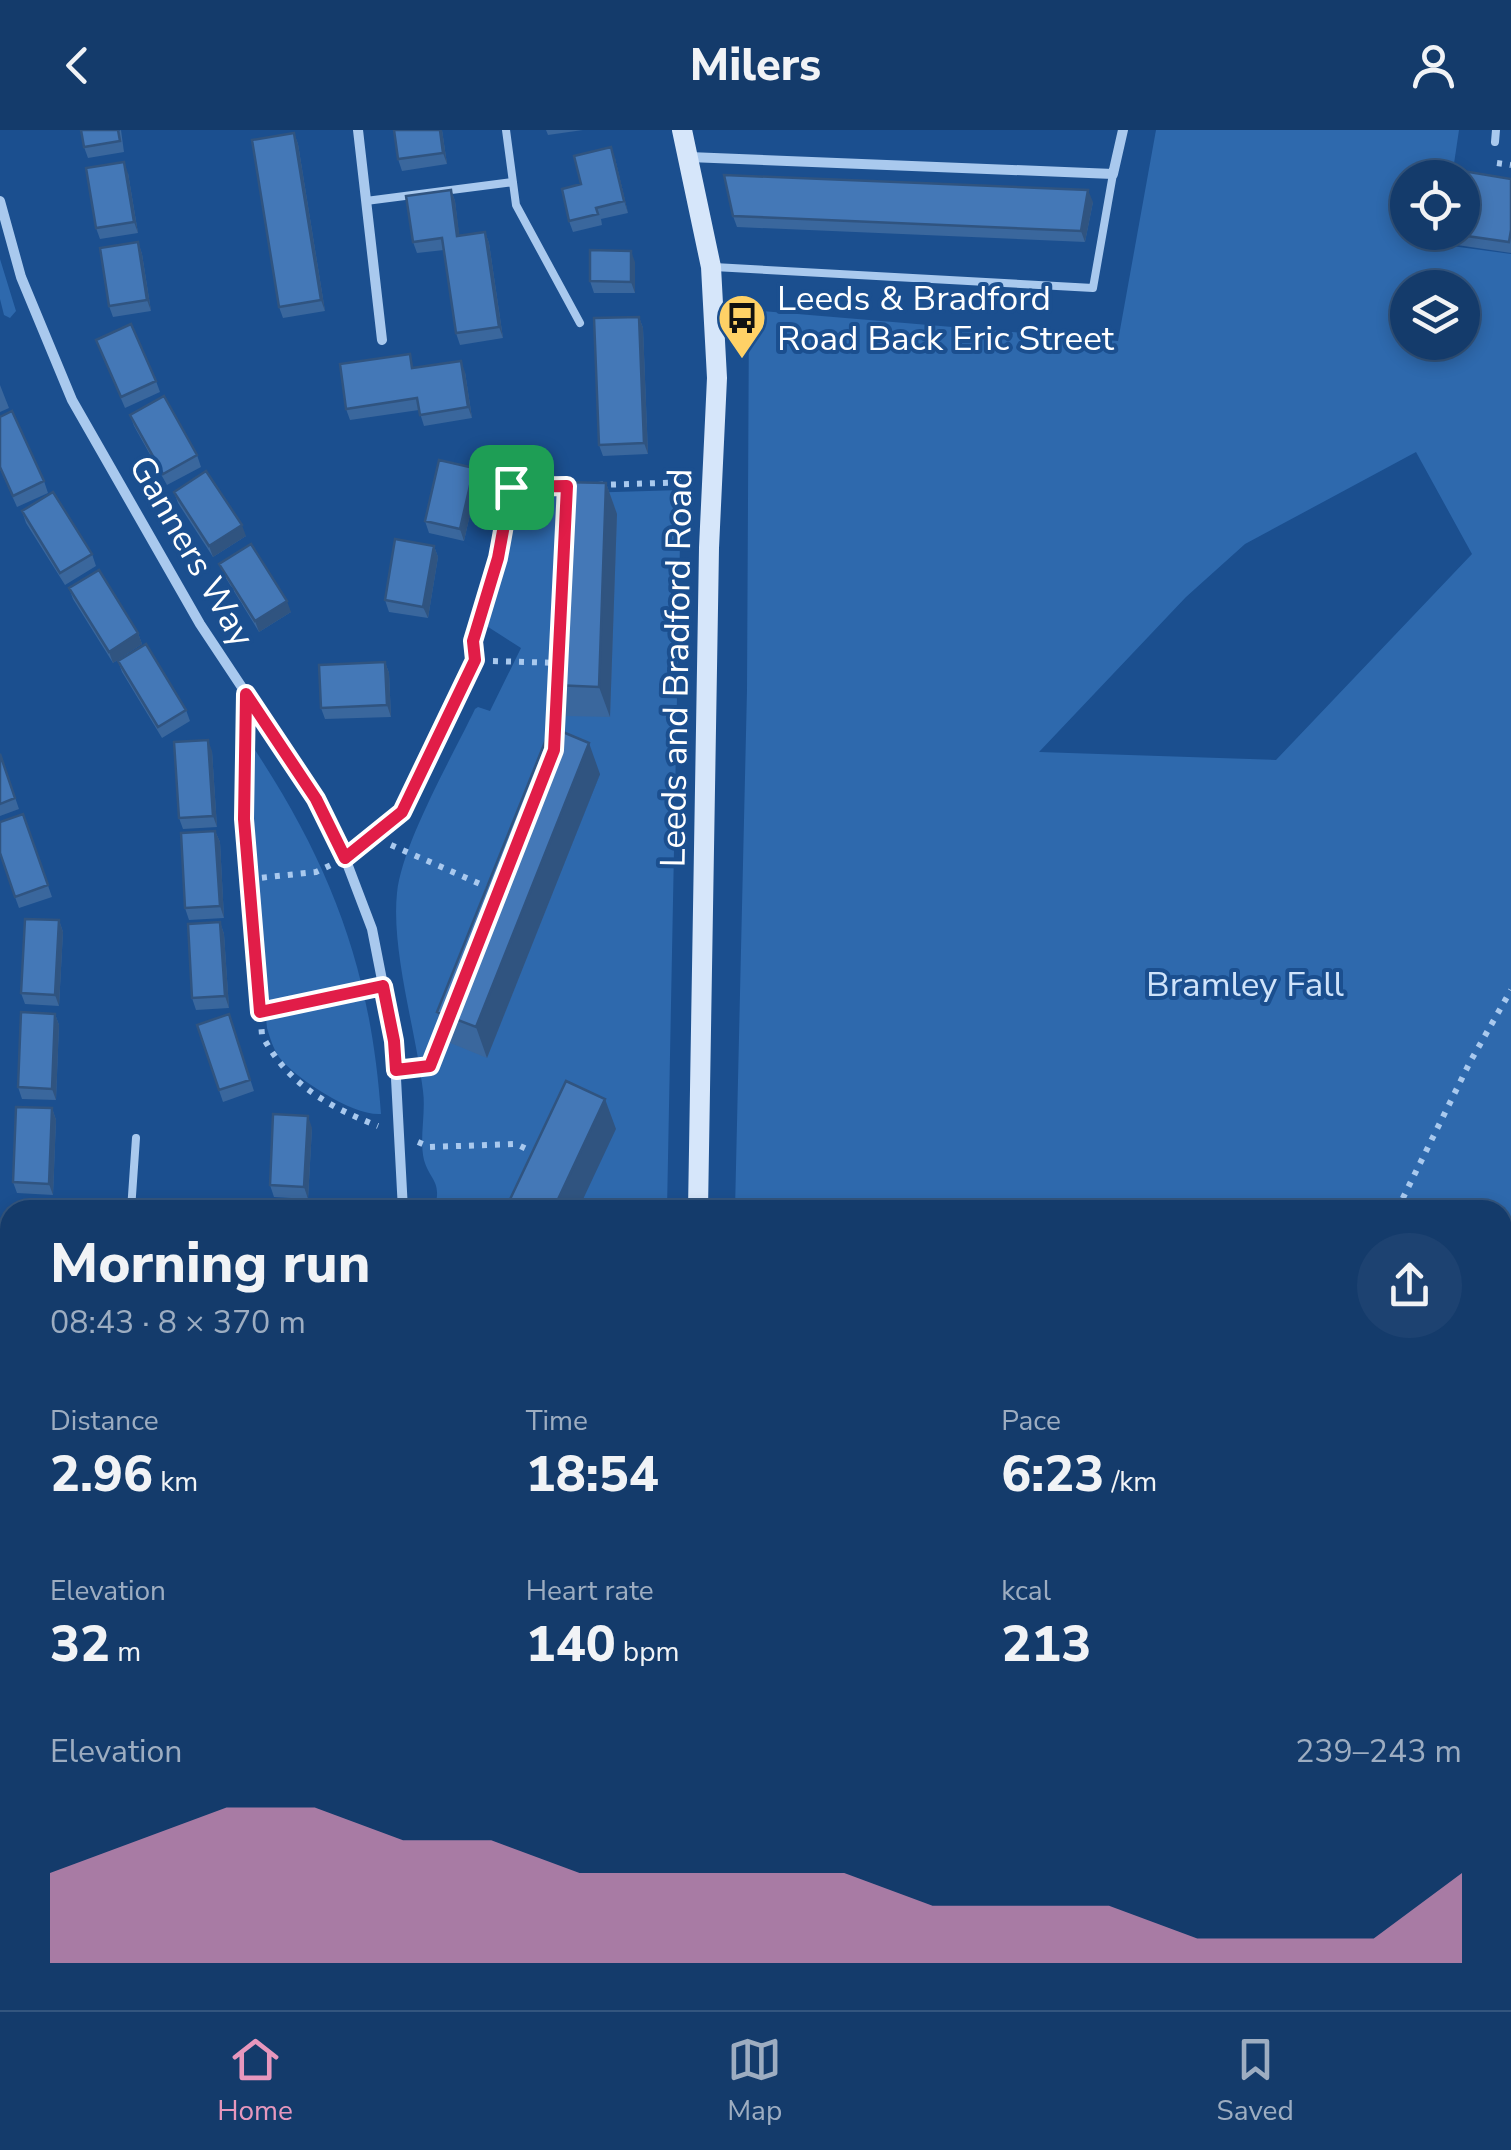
<!DOCTYPE html>
<meta charset="utf-8">
<style>
:root{--surface:#143b6b;--page:#1d4271;--text:#f1f3f6;--muted:#9dadc1;--line:#33557e;--accent:#e797bd}
body{margin:0;font-family:"Nunito Sans",sans-serif;background:var(--page);color:var(--text);height:100vh;display:flex;flex-direction:column;font-size:38px;white-space:nowrap}
*{box-sizing:border-box;margin:0}
p{font-size:32px;color:var(--muted)}
.icon{flex:none;width:55px;height:55px;fill:none;stroke:currentColor;stroke-width:2;stroke-linecap:round;stroke-linejoin:round}
.map{position:relative;flex:1;overflow:hidden}
.sheet{position:absolute;left:0px;top:1070px;width:1512px;height:810px;display:flex;flex-direction:column;background:var(--surface);border-radius:30px 30px 0 0;box-shadow:0 5px 15px #0003,0 0 0 2px var(--line)}
.sheet>*{flex:none}
.controls{position:absolute;left:1390px;top:30px;display:grid;gap:20px}
.controls a{display:grid;place-items:center;width:90px;height:90px;border-radius:50%;background:var(--surface);box-shadow:0 5px 15px #0003,0 0 0 2px var(--line);font-size:50px}
.pin{position:absolute;display:grid;place-items:center;width:85px;height:85px;color:#fff;margin:-42px;border-radius:20px;box-shadow:0 5px 15px #0006}
.round{display:grid;place-items:center;flex:none;width:105px;height:105px;border-radius:52px;background:var(--page)}
.head{display:flex;align-items:center;justify-content:space-between;height:170px;padding:0 50px}
h1{font-size:55px;font-weight:800;line-height:75px}
.figures{display:grid;grid-template-columns:repeat(3,1fr);gap:15px;height:170px;padding:10px 50px}
.figures div{display:grid;align-content:center}
.figures b{font-size:50px;font-weight:800}
.figures small{font-size:28px;font-weight:400}
.figures p{font-size:28px}
.chart{height:280px;padding:20px 50px}
.chart p{display:flex;justify-content:space-between}
.chart svg{width:100%;height:180px;margin-top:10px;fill:var(--accent);opacity:.7}
header{display:flex;justify-content:space-between;align-items:center;height:130px;padding:0 50px;background:var(--surface);font-size:45px;font-weight:800}
.tab-bar{display:flex;justify-content:space-around;align-items:center;height:140px;border-top:2px solid var(--line);background:var(--surface);font-size:28px;color:var(--muted)}
.tab-bar a{display:grid;justify-items:center;gap:5px}
.tab-bar .active{color:var(--accent)}
.map>svg:first-child{display:block}
.green{fill:#2e69ad;fill-rule:evenodd}
.lines{fill:none;stroke-linecap:round;stroke-linejoin:round}
.path{stroke:#a9c9ee;stroke-width:6;stroke-dasharray:5 8;stroke-linecap:butt}
.service{stroke:#a9c9ee;stroke-width:8}
.minor{stroke:#a9c9ee;stroke-width:10}
.secondary{stroke:#d6e6fa;stroke-width:20}
.wall{fill:#3a679d}
.shaded-wall{fill:#305480}
.building{fill:#4478b7;stroke:#305480;stroke-width:2.5}
.route-casing{stroke:#fff;stroke-width:20}
.route{stroke:#e11d48;stroke-width:12}
.labels{text-anchor:middle;stroke-width:8;stroke-linejoin:round;paint-order:stroke}
.poi-label{font-size:35px;fill:#fff;stroke:#1b4f8f;text-anchor:start}
.street-label{font-size:35px;fill:#fff;stroke:#1b4f8f}
.park-label{font-size:35px;fill:#cfe3fa;stroke:#1b4f8f}
</style>
<header><svg class="icon" aria-label="back" viewBox="0 0 24 24"><path d="M15 5l-7 7 7 7"/></svg>Milers<svg class="icon" aria-label="person" viewBox="0 0 24 24"><circle cx="12" cy="8" r="4"/><path d="M4 21q1-7 8-7t8 7"/></svg></header>
<div class="map">
<svg width="1511" height="1880" viewBox="0 0 1511 1880">
<rect width="100%" height="100%" fill="#1b4f8f"/>
<!-- green -->
<path class="green" d="M1156,0H1459L1452,47L1408,48V102L1445,103L1444,115L1511,124V1880H723V1870H1502V1080H735L747,560L749,180L1118,211ZM1408,158H1462V212H1408ZM1416,322L1472,424L1276,630L1039,622L1186,467L1245,414Z
M0,129L16,181L10,188L4,185L0,169Z
M681,360L667,1080H434C443,1051 430,1051 424,1030C419,1009 426,983 423,961C416,901 391,821 397,763C402,714 452,627 475,579L478,577L490,581L521,518L482,493L500,440L515,365ZM562,629L600,644L486,927L448,911Z
M255,620C333,739 371,842 381,984C353,986 296,949 279,927C273,918 270,908 267,898L247,693L248,625Z
M304,1870H345V1880H293L305,1875Z"/>
<g class="lines">
<!-- path -->
<path class="path" d="M1497,33L1511,35
M598,355L690,352
M473,510L498,428L511,357L565,356
M493,531L558,533
M246,601L244,689L262,905C287,954 329,977 378,996
M555,604L557,557
M391,715L494,760
M249,749L316,742L331,735
M260,882L367,859
M416,938L430,936L447,896
M418,1012L430,1017L516,1014L537,1024
M1397,1080L1470,932L1511,860
M1502,1638L1511,1637
M206,1870L210,1880
M1177,1880L1185,1870
M1349,1880L1351,1870"/>
<!-- service -->
<path class="service" d="M506,0L516,75L580,193
M1495,12L1496,0
M366,71L513,52
M714,137L1093,158L1113,44
M131,1080L136,1008
M0,1094H10"/>
<!-- minor -->
<path class="minor" d="M358,0L382,210
M689,27L1113,44L1123,0
M0,71L21,147L72,270L200,494L316,669L345,728L372,799L394,911L403,1080
M345,728L402,682L475,530
M0,1756L10,1757
M158,1880V1870
M379,1880V1870"/>
<!-- secondary -->
<path class="secondary" d="M682,0L711,137L717,248L709,418L698,1080
M684,1880V1870"/>
</g>
<!-- wall -->
<path class="wall" d="M121,0L124,22L88,28L84,17Z
M442,0L447,34L402,41L398,29Z
M546,0H583L548,5Z
M294,3L298,14L325,181L283,188L279,177Z
M615,28L628,83L601,89L602,95L573,102L569,91L581,54Z
M128,43L138,103L100,109L96,98Z
M1511,49V123L1457,115L1453,104Z
M451,60L455,71L459,105L485,102L489,113L503,208L460,215L456,203L444,120L417,123L413,112Z
M1093,72L1085,112L737,97L733,86Z
M138,112L142,124L151,181L113,187L109,176Z
M635,132V163H594L590,151Z
M639,187L643,198L648,324L603,326L599,315Z
M96,210L156,251L160,262L125,278Z
M415,238L465,242L472,288L424,296L419,280L350,290L346,279Z
M0,255L9,278L0,282Z
M130,285L197,325L201,337L167,355L134,296Z
M0,287L44,351L48,363L17,377L0,339Z
M474,338L478,349L464,411L429,403L425,391Z
M606,353L617,384L610,587L565,586L554,555Z
M174,362L246,406L213,427L178,373Z
M22,381L92,424L96,436L65,455L26,393Z
M434,416L438,427L428,488L389,482L385,470Z
M219,434L291,482L259,502L224,445Z
M69,458L138,503L142,514L113,533L73,469Z
M118,531L186,580L190,591L162,608L122,542Z
M385,532L389,543L391,587L325,589L321,578Z
M212,621L217,697L183,699L179,688Z
M0,623L19,679L0,686Z
M600,644L487,928L448,912L437,882Z
M23,684L52,767L19,778L15,767Z
M215,701L220,712L224,788L189,790L185,778Z
M59,790L63,802L59,876L25,874L21,863Z
M220,792L224,804L229,878L196,880L192,868Z
M55,884L59,895L56,970L22,969L18,957Z
M229,884L254,961L223,972L197,895Z
M52,978L56,990L53,1065L17,1063L13,1052Z
M312,998L308,1069L274,1067L270,1055Z
M0,1097L10,1098V1187L0,1186Z
M0,1191H10V1282L0,1281Z
M0,1282H10V1367H0Z
M0,1370H10V1455L0,1454Z
M0,1458L10,1459V1541H0Z
M0,1544H10V1629L0,1628Z
M237,1870H285L288,1876L280,1880H242Z"/>
<!-- shaded-wall -->
<path class="shaded-wall" d="M440,0H442L447,34L443,23Z
M294,3L298,14L325,181L321,170Z
M611,17L615,28L628,83L624,71Z
M124,32L128,43L138,103L134,92Z
M451,60L455,71L461,117L457,106Z
M1088,60L1093,72L1085,112L1081,101Z
M485,102L489,113L503,208L499,197Z
M138,112L142,124L151,181L147,170Z
M631,121L635,132V163L631,152Z
M639,187L643,198L648,324L644,313Z
M461,231L465,242L472,288L468,277Z
M474,338L478,349L464,411L460,399Z
M606,353L617,384L610,587L599,557Z
M242,395L246,406L213,427L209,416Z
M434,416L438,427L428,488L423,477Z
M287,471L291,482L259,502L255,491Z
M138,503L142,514L113,533L109,522Z
M385,532L389,543L391,587L387,575Z
M208,610L212,621L217,697L213,686Z
M589,613L600,644L487,928L476,897Z
M215,701L220,712L224,788L220,776Z
M59,790L63,802L59,876L55,865Z
M220,792L224,804L229,878L225,866Z
M55,884L59,895L56,970L52,959Z
M605,969L616,999L578,1080H553Z
M52,978L56,990L53,1065L49,1054Z
M308,986L312,998L308,1069L304,1057Z
M88,1870H100L97,1880H84Z
M461,1870H463L465,1880H460Z"/>
<!-- building -->
<path class="building" d="M81,0H118L120,11L84,17Z
M394,0H440L443,23L398,29Z
M294,3L321,170L279,177L252,10Z
M611,17L624,71L596,78L598,84L569,91L562,59L581,54L574,26Z
M124,32L134,92L96,98L86,38Z
M1463,41L1511,49V100L1509,112L1453,104L1462,102Z
M724,45L1088,60L1081,101L733,86Z
M451,60L457,106L485,102L499,197L456,203L442,108L413,112L406,66Z
M138,112L147,170L109,176L100,118Z
M590,120L631,121V152L590,151Z
M639,187L644,313L599,315L594,188Z
M131,194L156,251L121,267L96,210Z
M410,224L412,238L461,231L468,277L420,285L417,268L346,279L340,234Z
M164,266L197,325L163,344L130,285Z
M12,281L44,351L13,366L0,337V287Z
M439,330L474,338L460,399L425,391Z
M206,341L242,395L209,416L174,362Z
M560,352L606,353L599,557L554,555Z
M53,362L92,424L60,443L22,381Z
M395,409L434,416L423,477L385,470Z
M251,414L287,471L255,491L219,434Z
M99,440L138,503L109,522L69,458Z
M146,514L186,580L158,597L118,531Z
M385,532L387,575L321,578L319,535Z
M551,597L589,613L476,897L437,882Z
M208,610L213,686L179,688L174,612Z
M0,624L15,668L0,674Z
M23,684L48,755L15,767L0,723V692Z
M215,701L220,776L185,778L181,703Z
M25,789L59,790L55,865L21,863Z
M220,792L225,866L192,868L188,794Z
M21,882L55,884L52,959L18,957Z
M229,884L250,950L219,960L197,895Z
M566,951L605,969L553,1080H505Z
M16,977L52,978L49,1054L13,1052Z
M273,984L308,986L304,1057L270,1055Z
M284,1076L317,1078V1080H284Z
M0,1097L10,1098V1176L0,1175Z
M0,1191H10V1271L0,1270Z
M0,1282H10V1356H0Z
M0,1370H10V1444L0,1443Z
M0,1458L10,1459V1530H0Z
M0,1544H10V1618L0,1617Z
M48,1870H88L84,1880H44Z
M239,1870H274L253,1880H244Z
M423,1870H461L460,1880H423Z
M570,1870L605,1871V1880H570Z"/>
<g class="lines">
<!-- route casing -->
<g class="route-casing">
<path id="route" d="M567,356L554,620L430,936L396,940L394,911L383,856L260,882L244,689L246,564L316,669L345,728L402,682L475,530L473,511L498,428L511,357Z"/>
</g>
<!-- route -->
<use href="#route" class="route"/>
</g>
<!-- icons -->
<defs>
<g id="bus-pin" transform="scale(2.5)"><path d="M0 17L-7.5 6A9.5 9.5 0 1 1 7.5 6Z" fill="#ffd166" stroke="#1b4f8f"/><path d="M-5-6H5V4H4V6H2V4H-2V6H-4V4H-5ZM-3.5-4V0h7V-4ZM-3.5 1.2v1.5H-2V1.2ZM2 1.2v1.5H3.5V1.2Z" fill="#111"/></g>
</defs>
<g fill-rule="evenodd">
<use href="#bus-pin" x="742" y="188"/>
</g>
<g class="labels">
<!-- poi labels -->
<g class="poi-label">
<text x="777" y="180">Leeds &amp; Bradford<tspan x="777" dy="40">Road Back Eric Street</tspan></text>
</g>
<!-- street labels -->
<g class="street-label">
<text transform="translate(192 421) rotate(60)" y="12">Ganners Way</text>
<text transform="translate(676 538) rotate(-89)" y="12">Leeds and Bradford Road</text>
</g>
<!-- park labels -->
<g class="park-label">
<text x="1245" y="866">Bramley Fall</text>
</g>
</g>
</svg>
<div class="controls">
<a><svg class="icon" aria-label="locate" viewBox="0 0 24 24"><circle cx="12" cy="12" r="6"/><path d="M12 2v4M12 18v4M2 12h4M18 12h4"/></svg></a>
<a><svg class="icon" aria-label="layers" viewBox="0 0 24 24"><path d="M12 4l9 5-9 5-9-5zM3 14l9 5 9-5"/></svg></a>
</div>
<div class="pin" style="left:511px;top:357px;background:#1e9e55"><svg class="icon" aria-label="arrive" viewBox="0 0 24 24"><path d="M6 21V4h12l-3 4 3 4H6"/></svg></div>
<section class="sheet">
<div class="head"><div><h1>Morning run</h1><p>08:43 · 8 × 370 m</p></div><a class="round"><svg class="icon" aria-label="share" viewBox="0 0 24 24"><path d="M12 15V3M7 8l5-5 5 5M5 13v7h14v-7"/></svg></a></div>
<div class="figures">
<div><p>Distance</p><b>2.96<small> km</small></b></div>
<div><p>Time</p><b>18:54</b></div>
<div><p>Pace</p><b>6:23<small> /km</small></b></div>
</div>
<div class="figures">
<div><p>Elevation</p><b>32<small> m</small></b></div>
<div><p>Heart rate</p><b>140<small> bpm</small></b></div>
<div><p>kcal</p><b>213</b></div>
</div>
<div class="chart"><p><span>Elevation</span>239–243 m</p>
<svg viewBox="0 0 160 44" preserveAspectRatio="none"><path d="M0 44V22L10 14L20 6L30 6L40 14L50 14L60 22L70 22L80 22L90 22L100 30L110 30L120 30L130 38L140 38L150 38L160 22V44z"/></svg>
</div>
</section>
</div>
<nav class="tab-bar">
<a class="active"><svg class="icon" aria-label="home" viewBox="0 0 24 24"><path d="M3 11l9-7 9 7M6 9v11h12V9"/></svg>Home</a>
<a><svg class="icon" aria-label="map" viewBox="0 0 24 24"><path d="M3 6l6-2 6 2 6-2v14l-6 2-6-2-6 2zM9 4v14M15 6v14"/></svg>Map</a>
<a><svg class="icon" aria-label="saved" viewBox="0 0 24 24"><path d="M7 4h10v16l-5-4-5 4z"/></svg>Saved</a>
</nav>
